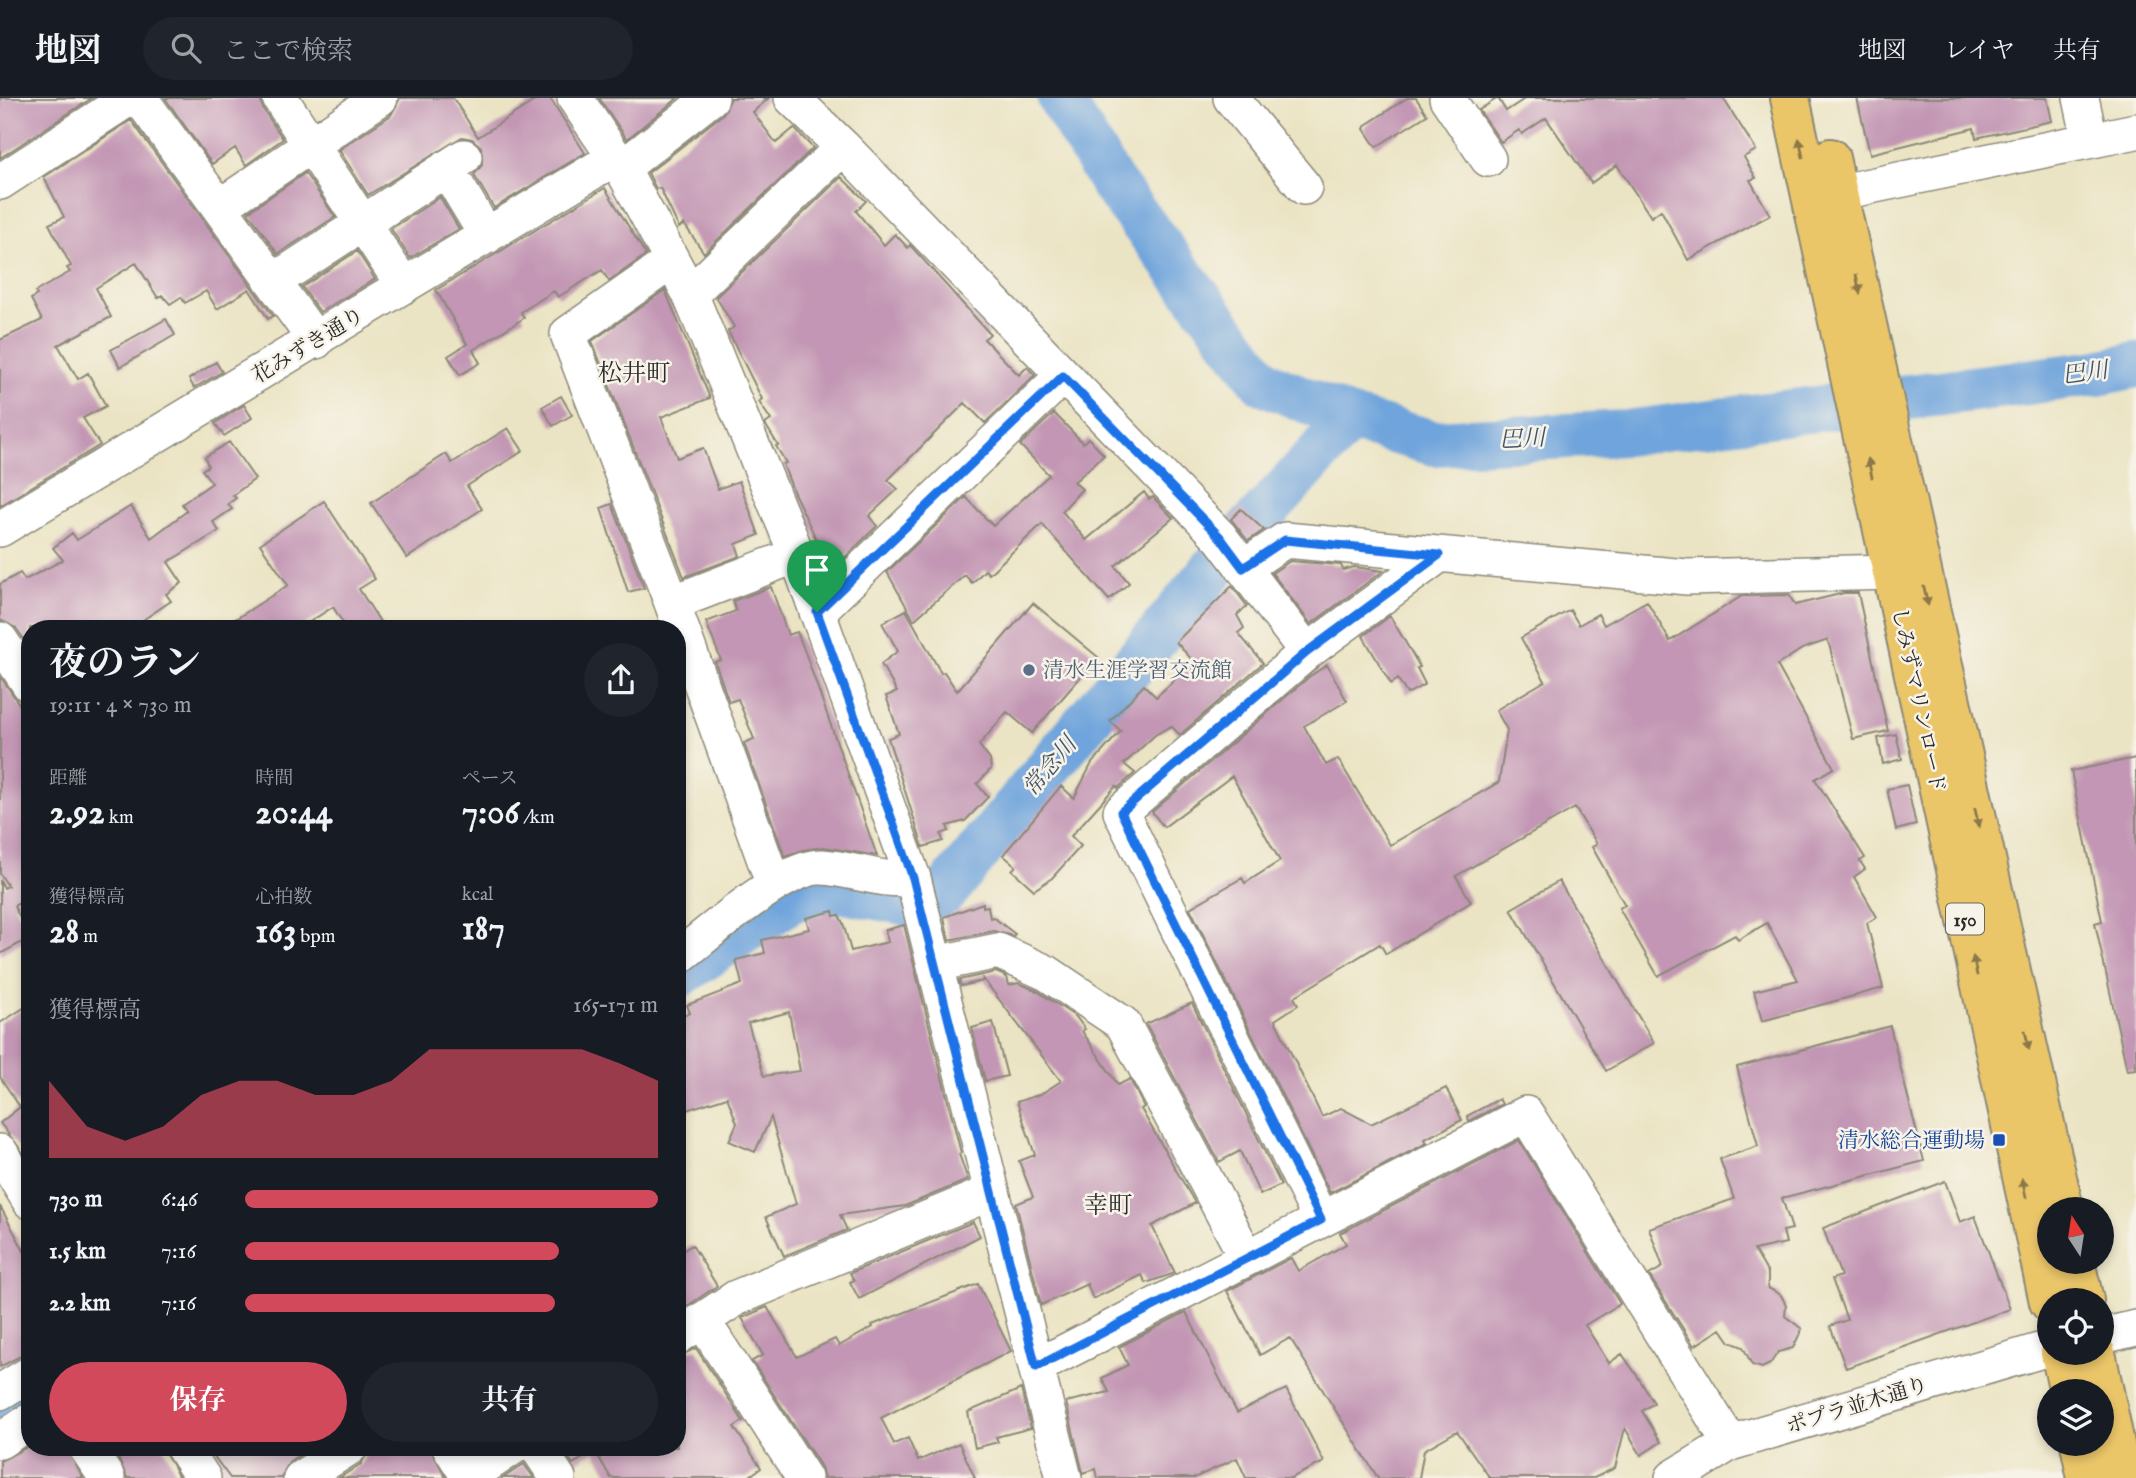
<!DOCTYPE html>
<html lang="ja">
<meta charset="utf-8">
<style>
:root{--surface:#171b24;--page:#20242c;--text:#f1f3f6;--muted:#9ea1a6;--line:#363941;--accent:#d1495b}
body{margin:0;font-family:"IM FELL English","Noto Serif JP",serif;background:var(--page);color:var(--text);height:100vh;display:flex;flex-direction:column;font-size:26px;white-space:nowrap}
*{box-sizing:border-box;margin:0}
p{font-size:23px;color:var(--muted)}
.icon{flex:none;width:38px;height:38px;fill:none;stroke:currentColor;stroke-width:2;stroke-linecap:round;stroke-linejoin:round}
.map{position:relative;flex:1;overflow:hidden}
.drawer{position:absolute;left:21px;top:522px;width:665px;height:836px;display:flex;flex-direction:column;background:var(--surface);border-radius:28px;box-shadow:0 4px 10px #0003}
.drawer>*{flex:none}
.needle{width:46px;rotate:348deg}
.buttons{position:absolute;left:2037px;top:1099px;display:grid;gap:14px}
.buttons a{display:grid;place-items:center;width:77px;height:77px;border-radius:50%;background:var(--surface);box-shadow:0 4px 10px #0003;font-size:35px}
.pin{position:absolute;display:grid;place-items:center;width:60px;height:60px;color:#fff;margin:-72px -30px;border-radius:50% 50% 50% 0;rotate:-45deg;box-shadow:0 0 7px #0007}
.pin .icon{rotate:45deg}
.round{display:grid;place-items:center;flex:none;width:74px;height:74px;border-radius:37px;background:var(--page)}
.head{display:flex;align-items:center;justify-content:space-between;height:119px;padding:0 28px}
h1{font-size:38px;font-weight:700;line-height:52px}
.stats{display:grid;grid-template-columns:repeat(3,1fr);gap:10px;height:119px;padding:7px 28px}
.stats div{display:grid;align-content:center}
.stats b{font-size:35px;font-weight:700}
.stats small{font-size:19px;font-weight:400}
.stats p{font-size:19px}
.chart{height:196px;padding:14px 28px}
.chart p{display:flex;justify-content:space-between}
.chart svg{width:100%;height:126px;margin-top:7px;fill:var(--accent);opacity:.7}
.primary-button{display:flex;gap:14px;margin-top:auto;padding:14px 28px}
.primary-button a{flex:1;height:80px;border-radius:42px;background:var(--accent);color:#fff;font-size:28px;font-weight:700;line-height:80px;text-align:center}
.primary-button a+a{background:var(--page);color:var(--text)}
ul{padding:0 28px;list-style:none;font-size:23px}
li{display:grid;grid-template-columns:112px 84px 1fr;align-items:center;height:52px}
li i{height:18px;border-radius:9px;background:var(--accent)}
header{display:flex;align-items:center;gap:42px;box-sizing:border-box;height:98px;padding:0 35px;background:var(--surface);border-bottom:2px solid var(--line)}
header strong{font-size:33px}
nav{display:flex;gap:38px;margin-inline-start:auto;font-size:24px}
.search{width:490px;height:63px;background:var(--page);display:flex;align-items:center;gap:18px;box-sizing:border-box;padding:0 24px;border-radius:38px;color:var(--muted);font-size:26px}
.map>svg:first-child{display:block}
.lines{fill:none;stroke-linecap:round;stroke-linejoin:round}
.river{stroke:#6fa4dc;stroke-width:46}
.building{fill:#c296b4;fill-rule:evenodd}
.minor-casing{stroke:#8b8878;stroke-width:38}
.highway-casing{stroke:#8b8878;stroke-width:42}
.minor{stroke:#fff;stroke-width:35}
.highway{stroke:#ebc669;stroke-width:38}
.oneway{fill:#8b784a}
.route-casing{stroke:#fff;stroke-width:14}
.route{stroke:#1a73e8;stroke-width:9}
.service-dot{fill:#5c6f8a;stroke:#f7f3e8;stroke-width:2.5}
.transit-dot{fill:#1a4fb4;stroke:#f7f3e8;stroke-width:2.5}
.labels{text-anchor:middle;stroke-width:5;stroke-linejoin:round;paint-order:stroke}
.shield{fill:#f7f3e8;stroke:#686764;stroke-width:2}
.shield-label{font-size:19px;font-weight:bold;fill:#2b2b2b}
.street-label{font-size:21px;fill:#2b2b2b;stroke:#f7f3e8}
.service-label{font-size:21px;fill:#4e5e75;stroke:#f7f3e8;text-anchor:start}
.transit-label{font-size:21px;fill:#164399;stroke:#f7f3e8;text-anchor:end}
.water-label{font-size:23px;font-style:italic;fill:#435569;stroke:#f7f3e8}
.quarter-label{font-size:24px;fill:#2b2b2b;stroke:#f7f3e8}
</style>
<header>
<strong>地図</strong>
<div class="search"><svg class="icon" aria-label="search" viewBox="0 0 24 24"><circle cx="10" cy="10" r="6"/><path d="M15 15l6 6"/></svg>ここで検索</div>
<nav><a>地図</a><a>レイヤ</a><a>共有</a></nav>
</header>
<div class="map">
<svg width="2136" height="1380" viewBox="0 0 2136 1380">
<rect width="100%" height="100%" fill="#f7f3e8"/>
<filter id="ink" filterUnits="userSpaceOnUse"><feTurbulence type="fractalNoise" baseFrequency=".0143" numOctaves="2"/><feDisplacementMap in="SourceGraphic" scale="14" xChannelSelector="R" yChannelSelector="G"/><feConvolveMatrix kernelMatrix="1 2 1 2 8 2 1 2 1" color-interpolation-filters="sRGB"/></filter>
<filter id="wash" filterUnits="userSpaceOnUse"><feTurbulence type="fractalNoise" baseFrequency=".00686" numOctaves="4" result="noise"/><feDisplacementMap in="SourceGraphic" scale="28" xChannelSelector="R" yChannelSelector="G"/><feGaussianBlur stdDeviation="1.57" result="paint"/><feColorMatrix in="noise" values="0 0 0 0 0 0 0 0 0 0 0 0 0 0 0 0 0 1.4 0 .05"/><feComposite in="paint" operator="in"/></filter>
<g filter="url(#wash)">
<rect width="100%" height="100%" fill="#ebe4c4"/>
<g class="lines">
<!-- river -->
<path class="river" d="M1060,0L1112,85L1263,284L1350,321L1434,345L1626,335L2098,275L2136,267
M677,878L788,804L815,792L844,793L913,806L945,794L1213,471L1350,321
M0,1320L30,1301"/>
</g>
<g id="blocks">
<!-- building -->
<path class="building" d="M0,0H92L0,60Z
M165,0H260L263,11L283,41L246,67L235,50L212,66Z
M400,0H453L478,39L539,0H550L585,55L494,110L474,77L482,67L481,49L472,41L462,39L368,97L339,52L391,17Z
M599,0H678L627,41Z
M731,0H769L753,14L776,45L794,30L813,50L704,155L684,126L679,130L660,90L656,91L648,75L723,16Z
M1407,0H1416L1427,17L1376,49L1364,31L1366,27Z
M1498,0L1506,13L1526,0H1723L1756,52L1744,59L1756,80L1750,82L1770,117L1688,162L1661,112L1651,119L1617,67L1591,85L1546,20L1522,36L1519,32L1501,44L1479,12Z
M1857,0H2047L2052,23L1976,40L1974,30L1870,56Z
M131,22L273,218L268,221L249,191L217,211L206,193L185,205L181,199L170,206L162,197L158,200L136,165L96,190L111,219L58,247L78,281L88,275L106,308L83,320L100,347L0,408V242L42,222L31,201L37,197L35,194L70,174L67,170L71,168L49,126L64,119L44,79Z
M305,75L335,119L278,156L248,114Z
M841,79L866,103L856,113L884,147L895,136L908,150L910,147L990,236L984,241L1019,277L1027,269L1035,277L985,325L965,305L888,382L898,391L869,418L877,428L827,477L820,462L825,459L794,395L783,366L786,365L776,348L778,347L765,326L771,322L759,304L762,301L728,233L734,229L716,199Z
M605,90L646,157L609,183L602,172L558,199L554,193L521,214L524,220L473,252L480,265L460,277L448,258L467,246L436,192Z
M440,99L459,131L410,160L391,131Z
M357,153L375,181L320,214L302,189Z
M665,192L710,300L661,319L677,360L703,350L718,391L739,383L759,437L736,446L740,458L684,479L592,243Z
M166,221L175,237L120,269L111,252Z
M216,264L222,274L194,290L189,281Z
M561,298L572,317L553,328L542,309Z
M244,307L252,320L224,338L215,325Z
M1054,315L1083,345L1088,340L1104,357L1074,384L1082,391L1062,413L1086,442L1144,394L1149,401L1153,399L1173,420L1115,468L1129,485L1109,502L1042,426L989,476L985,472L972,485L965,477L914,522L887,474L966,399L993,428L1049,377L1020,347Z
M508,330L523,353L467,388L482,411L407,460L371,405L446,356L452,365Z
M229,344L255,381L233,397L236,400L228,406L232,411L213,424L219,433L168,464L182,485L166,496L171,503L131,530H30V550L16,530L0,522V486L20,475L25,482L63,462L53,450L72,435L77,442L131,408L151,440L187,413L182,406L212,385L202,372L208,368L205,359Z
M324,403L375,481L359,491L384,530H346L333,509L300,530H222L288,487L260,446Z
M612,406L644,490L628,494L601,410Z
M1241,411L1264,432L1248,443L1231,421Z
M1290,463L1341,467L1343,472L1354,469L1383,473L1311,526L1272,475Z
M1232,488L1247,508L1237,517L1244,530L1238,535L1263,565L1180,637L1171,628L1155,637L1124,666L1135,675L1118,690L1116,688L1071,738L1081,748L1052,780L1034,792L1012,772L1016,768L1003,757L1061,688L1074,700L1092,665L1121,633L1110,623L1144,587L1156,599L1194,564L1176,544Z
M771,489L788,537L797,534L805,554L877,758L824,749L803,752L785,759L744,645L754,641L738,601L729,604L715,564L721,562L706,524L736,513L733,503Z
M1844,495H1858L1888,633L1853,641L1828,542L1802,551L1777,567L1834,670L1815,681L1865,760L1860,763L1865,771L1854,779L1877,819L1867,825L1883,890L1762,923L1754,893L1798,882L1767,825L1738,842L1735,837L1658,878L1619,810L1625,807L1592,749L1597,746L1575,710L1456,778L1471,804L1386,856L1380,846L1294,899L1298,907L1275,922L1322,1019L1341,1010L1371,1026L1446,990L1462,1022L1425,1041L1427,1045L1330,1095L1190,810L1242,780L1245,785L1280,763L1232,678L1164,729L1152,714L1310,578L1327,567L1347,603L1304,628L1326,667L1338,661L1390,747L1499,684L1507,632L1496,612L1545,583L1521,540L1570,512L1579,527L1598,516L1604,527L1647,503L1670,543L1742,498L1789,497L1795,507Z
M1033,505L1098,559L1032,635L1007,614L979,647L990,662L991,671L977,686L988,699L965,723L947,728L949,733L941,736L943,743L923,749L888,640L899,636L886,598L897,594L881,566L898,553L882,525L906,512L941,575L944,574L957,593Z
M1390,518L1420,569L1417,570L1425,586L1407,596L1398,581L1391,586L1363,538Z
M0,578L22,610L30,607V820L19,805L14,808L30,840L0,856V782L4,790L8,788L0,776Z
M1896,636L1902,661L1883,666L1878,640Z
M2136,660V971L2127,972L2095,825L2102,823L2071,673Z
M1907,687L1916,727L1896,732L1887,691Z
M1559,783L1654,945L1606,973L1511,811Z
M983,805V809L988,808L990,820L993,819L1015,836L1013,838L994,833L949,842L944,819Z
M833,813L834,818L839,817L843,825L851,853L888,844L885,832L904,827L961,1055L959,1056L968,1082L905,1108L840,1117L847,1132L784,1158L766,1119L796,1106L771,1019L755,1054L729,1043L737,1025L727,999L677,1015V919L690,915L687,907L742,886L736,862L765,855L762,842L809,831L806,820ZM789,914L800,973L764,978L748,925Z
M996,874L1007,879L1009,887L1019,885L1037,893L1076,919L1085,931L1082,933L1118,987L1130,981L1144,1009L1141,1011L1195,1105L1152,1128L1175,1175L1146,1185L1142,1177L1093,1201L1087,1186L1041,1207L1016,1106L1033,1099L1019,1063L1035,1057L1017,1004L1041,996L1061,983L982,879L983,883L961,888L959,882Z
M1192,905L1281,1087L1260,1097L1240,1053L1219,1064L1146,926Z
M30,906V1064L0,1025L20,1009L0,979V925Z
M993,924L1007,978L985,983L972,930Z
M1890,928L1924,1063L1782,1100L1792,1131L1783,1133L1786,1145L1754,1152L1768,1175V1190L1781,1197L1786,1207L1785,1218L1802,1231L1793,1250L1778,1254L1770,1266L1762,1270L1752,1267L1743,1249L1730,1244L1721,1231L1694,1248L1649,1177L1663,1169L1649,1130L1734,1101L1720,1061L1758,1048L1737,969Z
M1499,1001L1502,1006L1469,1023L1467,1018Z
M1519,1042L1620,1206L1585,1227L1609,1265L1622,1256L1636,1276L1654,1305L1642,1313L1661,1344L1641,1357L1625,1330L1615,1370L1594,1380H1490L1457,1333L1424,1352L1419,1380H1378L1290,1240L1260,1257L1227,1193L1291,1160L1298,1173L1346,1146L1340,1135Z
M1945,1083L1960,1124L1975,1118L2010,1211L1846,1270L1830,1228L1847,1222L1832,1181L1841,1178L1823,1130Z
M0,1108L30,1164V1253L0,1269Z
M973,1124L980,1138L859,1201L850,1184L854,1182L850,1175Z
M692,1147L717,1188L677,1215V1156Z
M978,1186L1011,1253L881,1320L894,1346L908,1340L918,1363L959,1345L975,1380H824L821,1369L752,1263L763,1257L742,1220L767,1209L797,1259L835,1241L839,1248L873,1229L872,1227Z
M1186,1214L1237,1315L1286,1291L1324,1364L1291,1380H1246L1237,1360L1194,1380H1098L1096,1371L1083,1375L1066,1304L1109,1294L1102,1280L1128,1267L1119,1249Z
M696,1250L743,1323L734,1329L761,1370L747,1380H611L595,1353L573,1366L561,1349H677V1259Z
M1021,1291L1031,1330L996,1339L998,1344L975,1350L968,1314Z
M27,1349H66L83,1380H0V1363Z
M113,1349H163L179,1380H127Z
M207,1349H312L290,1363L281,1380H230Z
M370,1349H430L446,1380H339L361,1366Z
M524,1366L534,1380H503Z"/>
</g>
</g>
<g filter="url(#ink)">
<use href="#blocks" fill-opacity="0" stroke="#8b8878" stroke-width="2"/>
<g class="lines">
<!-- minor casing -->
<g class="minor-casing">
<path id="minor" d="M140,0L316,243
M280,0L404,188
M575,0L622,70L690,196L797,457L913,780L1064,1380
M792,0L843,49L1220,439L1307,554
M1231,0L1304,89
M1447,0L1488,61
M2081,0L2090,42
M446,70L487,138
M622,70L711,0
M0,84L129,0
M1812,100L2136,33
M221,108L380,0
M672,163L568,236L672,505L774,787
M274,183L464,59
M690,196L843,49
M0,431L615,60
M1243,470L1285,442L1687,479L1893,474
M672,505L797,457
M817,514L1063,278
M0,542L30,587
M677,860C709,836 785,767 822,769C855,771 879,784 913,780
M935,866L998,853L1047,875L1123,926L1247,1160
M0,1054L30,1103
M1321,1122L1121,714L1307,554L1439,457
M702,1222L804,1380
M2102,1238L2136,1230
M677,1239L736,1200L992,1094
M1036,1269L1526,1016L1730,1345
M0,1294L30,1276
M0,1343L30,1323
M86,1349L107,1380
M183,1349L203,1380
M450,1349L469,1379
M537,1349L558,1380
M301,1380L350,1349
M467,1380L513,1349
M1673,1380L1730,1345L2049,1250"/>
</g>
<!-- highway casing -->
<g class="highway-casing">
<path id="highway" d="M1790,0L2049,1204
M1830,60L2064,1111
M2075,1164L2084,1202
M2060,1255L2069,1293
M2096,1255L2122,1380
M2080,1346L2087,1380"/>
</g>
<!-- minor -->
<use href="#minor" class="minor"/>
<!-- highway -->
<use href="#highway" class="highway"/>
</g>
<!-- one-way arrows -->
<defs><path id="oneway-solid" d="M-6-.8H1V-3.2L6.5 0L1 3.2V.8H-6Z" transform="scale(1.75)"/></defs>
<g class="oneway">
<use href="#oneway-solid" transform="translate(1801 50) rotate(-102)"/>
<use href="#oneway-solid" transform="translate(1858 186) rotate(78)"/>
<use href="#oneway-solid" transform="translate(1870 370) rotate(-102)"/>
<use href="#oneway-solid" transform="translate(1926 498) rotate(77)"/>
<use href="#oneway-solid" transform="translate(1977 720) rotate(77)"/>
<use href="#oneway-solid" transform="translate(1975 868) rotate(-102)"/>
<use href="#oneway-solid" transform="translate(2027 942) rotate(78)"/>
<use href="#oneway-solid" transform="translate(2024 1090) rotate(-102)"/>
</g>
</g>
<g class="lines" filter="url(#ink)">
<!-- route casing -->
<g class="route-casing">
<path id="route" d="M1063,278L1220,439L1243,470L1285,442L1439,457L1307,554L1121,714L1321,1122L1036,1269L913,780L817,514Z"/>
</g>
<!-- route -->
<use href="#route" class="route"/>
</g>
<!-- markers -->
<circle class="service-dot" cx="1029" cy="572" r="7"/>
<rect class="transit-dot" x="1992" y="1035" width="14" height="14" rx="3.5"/>
<g class="labels">
<!-- shield labels -->
<rect class="shield" x="1946" y="805.5" width="38" height="31" rx="5"/>
<g class="shield-label">
<text x="1965" y="828">150</text>
</g>
<!-- street labels -->
<g class="street-label">
<text transform="translate(308 247) rotate(-31)" y="7">花みずき通り</text>
<text transform="translate(1919 602) rotate(78)" y="7">しみずマリンロード</text>
<text transform="translate(1857 1307) rotate(-17)" y="7">ポプラ並木通り</text>
</g>
<!-- service labels -->
<g class="service-label">
<text x="1043" y="579">清水生涯学習交流館</text>
</g>
<!-- transit labels -->
<g class="transit-label">
<text x="1985" y="1049">清水総合運動場</text>
</g>
<!-- water labels -->
<g class="water-label">
<text transform="translate(2085 274) rotate(-8)" y="8">巴川</text>
<text transform="translate(1522 340) rotate(-3)" y="8">巴川</text>
<text transform="translate(1049 668) rotate(-50)" y="8">常念川</text>
</g>
<!-- quarter labels -->
<g class="quarter-label">
<text x="634" y="283">松井町</text>
<text x="1108" y="1115">幸町</text>
</g>
</g>
</svg>
<div class="buttons">
<a><svg class="needle" viewBox="-14 -14 28 28"><path d="M0-13l5 13h-10z" fill="#e53935"/><path d="M0 13l5-13h-10z" fill="#9ea1a6"/></svg></a>
<a><svg class="icon" aria-label="locate" viewBox="0 0 24 24"><circle cx="12" cy="12" r="6"/><path d="M12 2v4M12 18v4M2 12h4M18 12h4"/></svg></a>
<a><svg class="icon" aria-label="layers" viewBox="0 0 24 24"><path d="M12 4l9 5-9 5-9-5zM3 14l9 5 9-5"/></svg></a>
</div>
<div class="pin" style="left:817px;top:514px;background:#1e9e55"><svg class="icon" aria-label="arrive" viewBox="0 0 24 24"><path d="M6 21V4h12l-3 4 3 4H6"/></svg></div>
<section class="drawer">
<div class="head"><div><h1>夜のラン</h1><p>19:11 · 4 × 730 m</p></div><a class="round"><svg class="icon" aria-label="share" viewBox="0 0 24 24"><path d="M12 15V3M7 8l5-5 5 5M5 13v7h14v-7"/></svg></a></div>
<div class="stats">
<div><p>距離</p><b>2.92<small> km</small></b></div>
<div><p>時間</p><b>20:44</b></div>
<div><p>ペース</p><b>7:06<small> /km</small></b></div>
</div>
<div class="stats">
<div><p>獲得標高</p><b>28<small> m</small></b></div>
<div><p>心拍数</p><b>163<small> bpm</small></b></div>
<div><p>kcal</p><b>187</b></div>
</div>
<div class="chart"><p><span>獲得標高</span>165–171 m</p>
<svg viewBox="0 0 160 44" preserveAspectRatio="none"><path d="M0 44V17L10 33L20 38L30 33L40 22L50 17L60 17L70 22L80 22L90 17L100 6L110 6L120 6L130 6L140 6L150 11L160 17V44z"/></svg>
</div>
<ul>
<li><b>730 m</b>6:46<i style="width:100%"></i></li>
<li><b>1.5 km</b>7:16<i style="width:76%"></i></li>
<li><b>2.2 km</b>7:16<i style="width:75%"></i></li>
</ul>
<div class="primary-button"><a>保存</a><a>共有</a></div>
</section>
</div>
